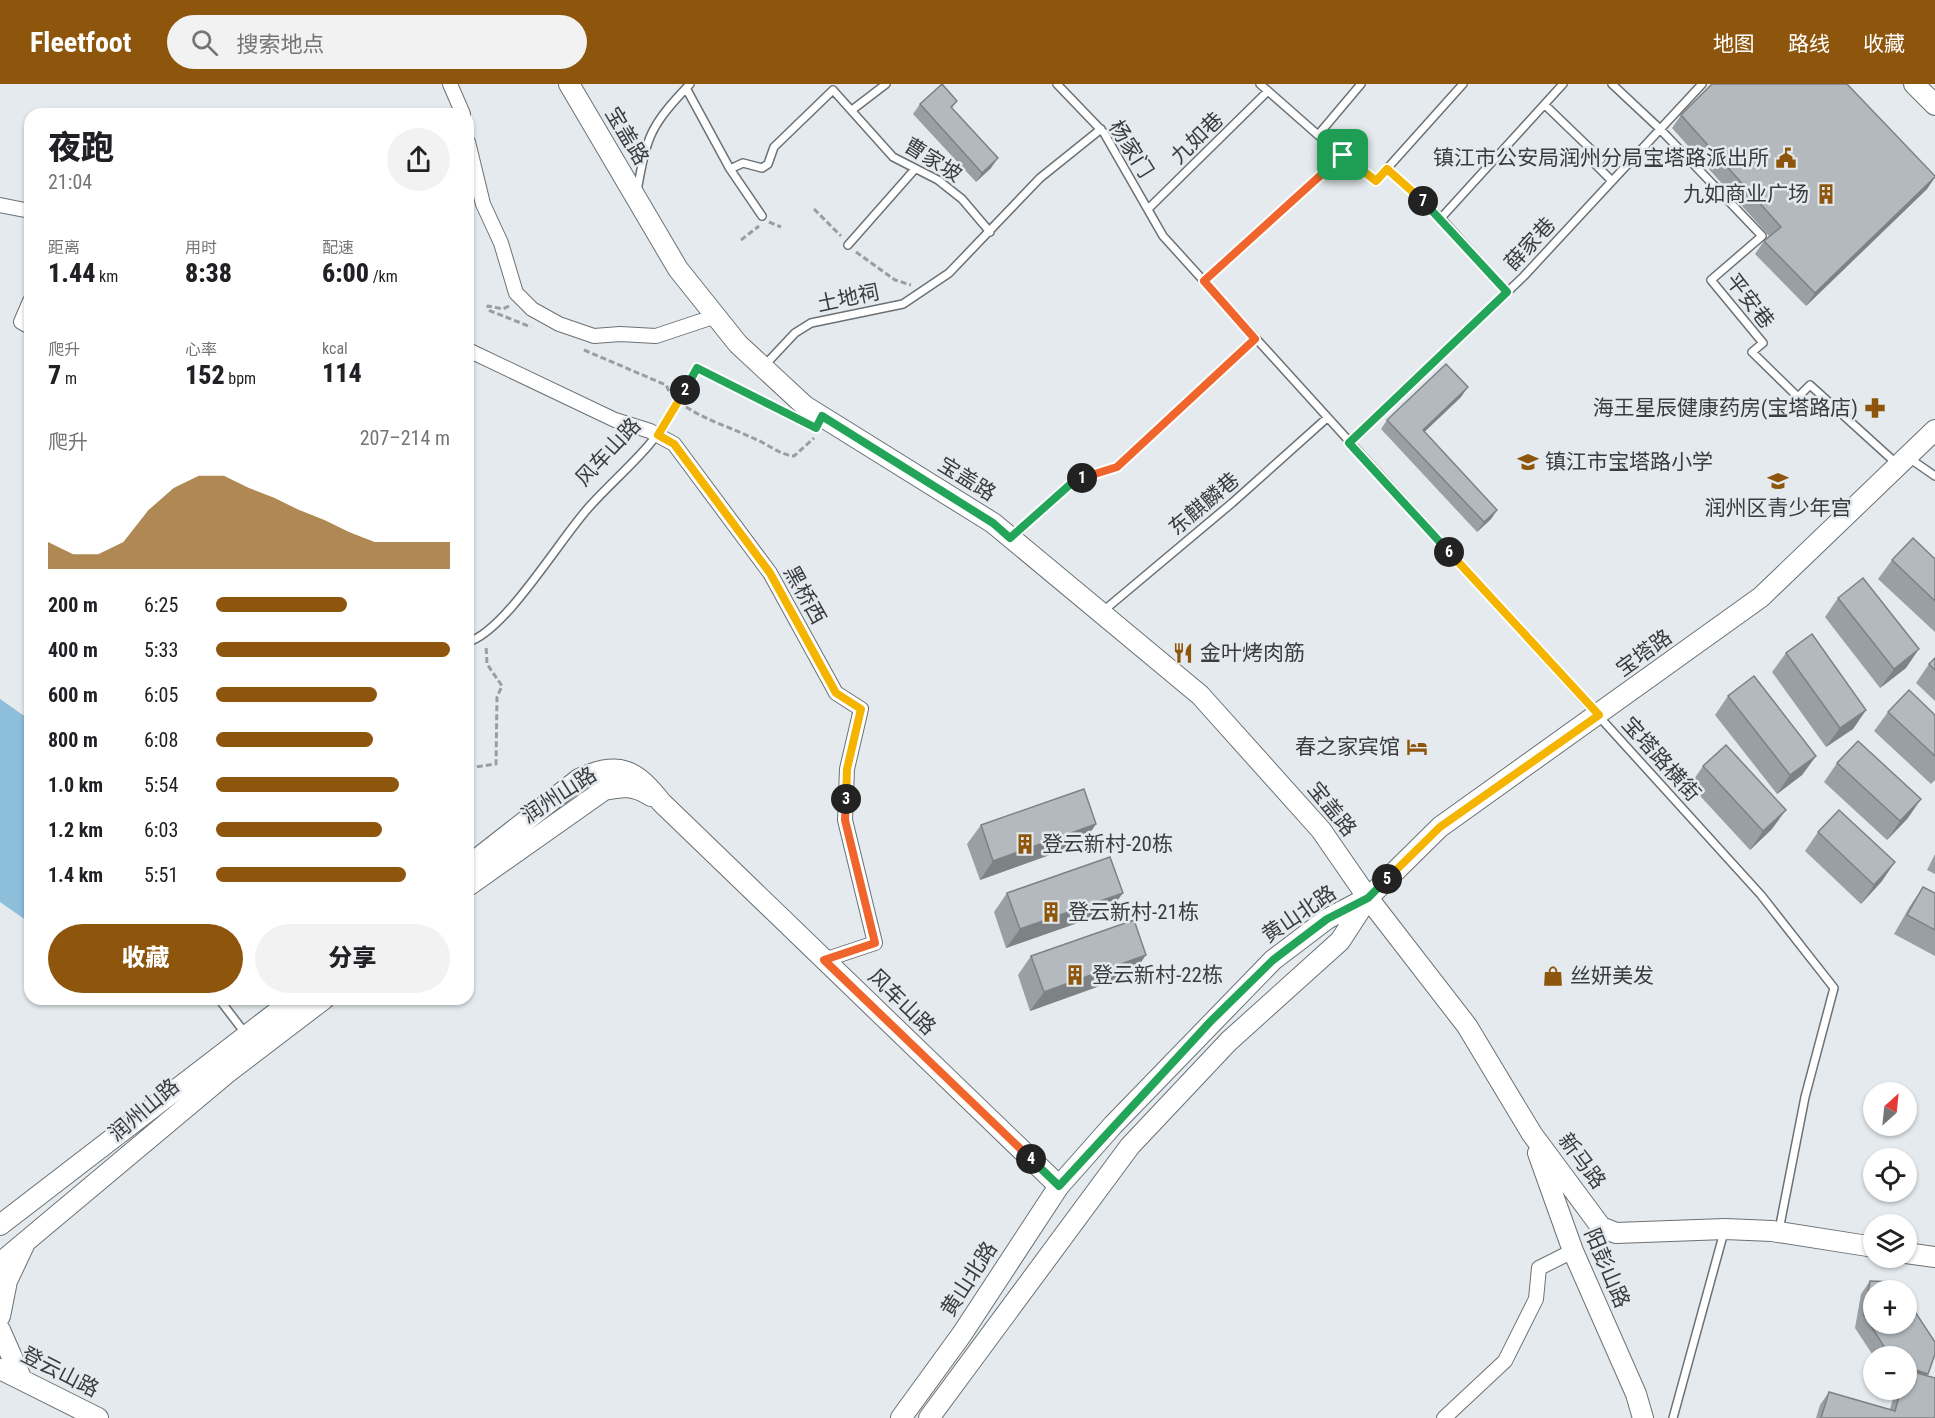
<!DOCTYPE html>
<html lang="zh">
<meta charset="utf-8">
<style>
:root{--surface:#fff;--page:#f2f2f2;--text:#202124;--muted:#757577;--accent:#8e560c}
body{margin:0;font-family:"Roboto Condensed","Noto Sans SC",sans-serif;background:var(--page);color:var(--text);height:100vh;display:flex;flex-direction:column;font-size:22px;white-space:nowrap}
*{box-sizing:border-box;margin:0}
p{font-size:20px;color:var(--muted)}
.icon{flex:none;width:33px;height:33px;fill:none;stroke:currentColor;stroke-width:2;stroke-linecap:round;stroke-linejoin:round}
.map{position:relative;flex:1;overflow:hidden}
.side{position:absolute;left:24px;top:24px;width:450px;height:897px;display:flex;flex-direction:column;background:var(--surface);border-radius:18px;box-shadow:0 2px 4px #0004}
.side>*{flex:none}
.needle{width:39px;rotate:27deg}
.tools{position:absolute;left:1863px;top:998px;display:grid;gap:12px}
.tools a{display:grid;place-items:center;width:54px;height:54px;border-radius:50%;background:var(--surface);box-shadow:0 2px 4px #0004;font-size:30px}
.pin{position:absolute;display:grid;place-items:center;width:51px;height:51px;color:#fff;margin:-26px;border-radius:12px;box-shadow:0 3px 9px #0006}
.km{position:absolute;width:30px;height:30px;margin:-15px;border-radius:50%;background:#222;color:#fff;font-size:16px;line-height:30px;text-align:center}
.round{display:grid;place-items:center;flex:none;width:63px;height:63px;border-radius:32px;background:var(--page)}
.overview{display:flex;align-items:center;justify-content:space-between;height:102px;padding:0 24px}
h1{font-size:33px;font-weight:800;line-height:45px}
.metrics{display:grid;grid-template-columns:repeat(3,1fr);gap:9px;height:102px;padding:6px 24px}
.metrics div{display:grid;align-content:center}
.metrics b{font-size:26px;font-weight:800}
.metrics small{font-size:16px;font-weight:400}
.metrics p{font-size:16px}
.chart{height:168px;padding:12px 24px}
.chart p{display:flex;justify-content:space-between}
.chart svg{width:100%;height:108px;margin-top:6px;fill:var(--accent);opacity:.7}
.primary-button{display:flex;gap:12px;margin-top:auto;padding:12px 24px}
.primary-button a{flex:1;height:69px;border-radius:36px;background:var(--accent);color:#fff;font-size:24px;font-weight:800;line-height:69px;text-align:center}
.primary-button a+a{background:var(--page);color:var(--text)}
ul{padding:0 24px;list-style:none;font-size:20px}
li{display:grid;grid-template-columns:96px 72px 1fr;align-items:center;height:45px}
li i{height:15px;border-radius:8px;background:var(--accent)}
header{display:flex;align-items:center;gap:36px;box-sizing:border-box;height:84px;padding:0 30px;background:var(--accent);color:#fff}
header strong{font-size:28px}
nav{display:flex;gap:33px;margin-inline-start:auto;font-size:21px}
.search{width:420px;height:54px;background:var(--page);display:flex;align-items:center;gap:15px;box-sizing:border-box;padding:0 21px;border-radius:33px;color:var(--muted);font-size:22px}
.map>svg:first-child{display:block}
.green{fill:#8dbeda}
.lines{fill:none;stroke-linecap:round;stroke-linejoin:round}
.lane-casing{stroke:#6b7174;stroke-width:10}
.street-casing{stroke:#6b7174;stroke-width:16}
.secondary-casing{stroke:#6b7174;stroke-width:22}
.path{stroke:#9a9ea1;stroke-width:3;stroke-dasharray:6 3;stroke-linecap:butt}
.lane{stroke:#fff;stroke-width:7}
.street{stroke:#fff;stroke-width:14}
.secondary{stroke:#fff;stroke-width:20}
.lane-bridge-casing{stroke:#6b7174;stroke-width:10;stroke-linecap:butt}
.lane-bridge{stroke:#fff;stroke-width:7}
.wall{fill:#9a9fa3}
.shaded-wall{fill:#7d8284}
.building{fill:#b3b9bd;stroke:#7d8284;stroke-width:1.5}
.split-1-casing{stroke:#fff;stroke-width:12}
.split-2-casing{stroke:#fff;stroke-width:12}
.split-3-casing{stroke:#fff;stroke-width:12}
.split-4-casing{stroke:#fff;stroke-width:12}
.split-5-casing{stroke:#fff;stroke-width:12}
.split-6-casing{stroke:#fff;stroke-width:12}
.split-7-casing{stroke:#fff;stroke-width:12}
.split-8-casing{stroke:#fff;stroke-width:12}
.split-1{stroke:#f0652b;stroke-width:8}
.split-2{stroke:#22a559;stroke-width:8}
.split-3{stroke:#f5b400;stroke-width:8}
.split-4{stroke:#f0652b;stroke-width:8}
.split-5{stroke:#22a559;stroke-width:8}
.split-6{stroke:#f5b400;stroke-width:8}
.split-7{stroke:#22a559;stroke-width:8}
.split-8{stroke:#f5b400;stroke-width:8}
.labels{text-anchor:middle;stroke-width:5;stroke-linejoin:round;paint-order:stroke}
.street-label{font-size:21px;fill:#3a3c3e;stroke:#e4eaee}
.poi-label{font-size:21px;fill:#3a3c3e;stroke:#e4eaee;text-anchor:start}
</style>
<header>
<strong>Fleetfoot</strong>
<div class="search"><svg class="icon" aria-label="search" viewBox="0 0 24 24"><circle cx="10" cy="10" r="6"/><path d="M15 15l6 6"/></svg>搜索地点</div>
<nav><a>地图</a><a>路线</a><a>收藏</a></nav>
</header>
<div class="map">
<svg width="1935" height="1334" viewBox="0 0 1935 1334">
<rect width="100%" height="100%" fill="#e4eaee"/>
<!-- green -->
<path class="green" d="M0,615L30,636V839L0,818Z"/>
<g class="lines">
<!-- lane casing -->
<g class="lane-casing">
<path id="lane" d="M1057,0L1104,49L1163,152L1761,811L1834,904L1805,1013L1779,1146
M1260,0L1268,7
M1612,0L1659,44L1762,152L1711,196L1763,259L1752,268L1798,313L1810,301L1897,380
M686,4L730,85L762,132
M1545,21L1601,75L1595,80L1611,96
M852,26L886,0
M1318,51L1376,97L1463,0
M730,85L743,79L762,84L768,80L774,63L833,6L893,73L938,96L962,115L990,148
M1387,85L1441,134L1507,208
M637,107C647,51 650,42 690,0
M1148,125L1268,7L1318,51L1361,0
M1441,134L1563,0
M848,161L915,85
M1204,197L1343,71
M764,282L795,249L811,239L903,220L949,189L1040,94L1101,45
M687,301L697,284L816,344L821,334
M1349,359L1524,192L1702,0
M1909,374L1935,392
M1013,451L1074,397L1117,383L1255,255
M1102,528L1232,419L1327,334
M468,558C506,547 561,453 590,422C620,389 653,364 674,325
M219,915L245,949
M1673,1334L1724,1148"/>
</g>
<!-- street casing -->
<g class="street-casing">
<path id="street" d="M450,0L463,30
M468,58L483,120L501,159L516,209L532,225L559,240L594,252L620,250L656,252L716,232
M0,121L30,127
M30,217L21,238L30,243
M468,266L615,336L650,347L674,360L770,489L836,609L861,625L847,685L845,736L875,859L824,876
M1444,1334L1505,1277L1536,1215L1539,1184L1573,1167"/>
</g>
<!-- secondary casing -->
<g class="secondary-casing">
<path id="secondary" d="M569,0L678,185L738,260L805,322L993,439L1200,611L1321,746L1368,814L1467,942L1532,1050L1601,1143L1616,1149L1725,1145L1772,1147L1874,1163
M1914,0L1935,21
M468,782L579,695C619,676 636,686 661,718L1059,1102
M468,802L604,706C623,702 634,701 651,712
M1538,1069L1573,1167L1636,1310L1643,1334
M0,1141L294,915
M1906,1169L1935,1173
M0,1179L227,989L324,915
M0,1232L7,1197L24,1161
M0,1246L22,1296
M0,1285L98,1334
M901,1334L962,1250L1059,1102L1113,1041L1273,876L1327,835L1365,815
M929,1334L1130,1062L1229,957L1340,857L1368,814L1440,743L1761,513L1935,346"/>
</g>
<!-- path -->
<path class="path" d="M814,125L841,152
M769,138L781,143
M741,156L759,142
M856,168L895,196L911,201
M509,222L503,225L488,222V226L531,243
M584,266L666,301L670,309
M686,323C708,337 732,344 755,355C768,360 780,371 794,372L814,354
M468,684L496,680L497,613L502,602L487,580L486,561"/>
<!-- lane -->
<use href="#lane" class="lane"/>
<!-- street -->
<use href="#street" class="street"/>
<!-- secondary -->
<use href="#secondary" class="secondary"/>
<!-- lane-bridge casing -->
<g class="lane-bridge-casing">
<path id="lane-bridge" d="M674,325L687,301"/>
</g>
<!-- lane-bridge -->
<use href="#lane-bridge" class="lane-bridge"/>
</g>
<!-- wall -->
<path class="wall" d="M957,17L952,24L991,84L976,98L913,30L920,20Z
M1681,31L1935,93L1927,105L1806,222L1755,170L1764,157L1769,152L1672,44Z
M1461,313L1424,348L1497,426L1491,435L1477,448L1381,345L1387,336Z
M1935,475V548L1878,495L1892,476Z
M1838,514L1906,584L1880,604L1825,533Z
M1786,569L1866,626L1853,645L1826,663L1772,588Z
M1935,574V617L1916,599L1929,580Z
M1728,612L1816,672L1802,691L1777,710L1715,631Z
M1888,628L1935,631V696L1931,700L1874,647Z
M1837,679L1908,734L1887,756L1824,698Z
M1703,682L1772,745L1750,766L1690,701Z
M1096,740L1083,759L980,796L967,760L981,741Z
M1818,748L1882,797L1861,820L1805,767Z
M1935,770V790L1927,786Z
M1923,803L1935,809V872L1894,850L1910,822Z
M1007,809L1109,828L1006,864L994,828Z
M1031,872L1133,890L1030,927L1018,891Z
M1870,1197L1927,1292L1935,1334H1816L1820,1321L1829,1308L1890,1325L1896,1305H1906V1272H1874V1273L1855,1244L1861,1210Z"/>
<!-- shaded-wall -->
<path class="shaded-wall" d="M998,74L991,84L976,98L982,89Z
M1935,93L1927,105L1806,222L1815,209Z
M1468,303L1461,313L1416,356L1423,346Z
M1497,426L1491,435L1477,448L1484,438Z
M1919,565L1906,584L1880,604L1894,585Z
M1866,626L1853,645L1826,663L1840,644Z
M1816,672L1802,691L1777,710L1790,691Z
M1921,715L1908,734L1887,756L1900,737Z
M1786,726L1772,745L1750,766L1763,747Z
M1096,740L1083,759L980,796L993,777Z
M1895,778L1882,797L1861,820L1874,801Z
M1123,809L1109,828L1006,864L1020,845Z
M1146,871L1133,890L1030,927L1044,908Z
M1910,1284L1928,1290L1919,1303L1906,1299V1285Z"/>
<!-- building -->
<path class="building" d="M942,0L957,17L951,23L998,74L982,89L920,20Z
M1712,0H1847L1935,92V93L1815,209L1764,157L1781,143L1681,31Z
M1446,280L1468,303L1423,346L1497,426L1484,438L1387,336Z
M1913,454L1935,475V517L1892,476Z
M1863,494L1919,565L1894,585L1838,514Z
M1812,550L1866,626L1840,644L1786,569Z
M1935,574V586L1929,580Z
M1754,592L1816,672L1790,691L1728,612Z
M1909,606L1935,631V672L1888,628Z
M1858,657L1921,715L1900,737L1837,679Z
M1726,661L1786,726L1763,747L1703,682Z
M1084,705L1096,740L993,777L981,741Z
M1839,726L1895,778L1874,801L1818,748Z
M1110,773L1123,809L1020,845L1007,809Z
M1923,803L1935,809V846L1907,831Z
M1134,836L1146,871L1044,908L1031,872Z
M1870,1197L1897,1198L1902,1206H1874V1239H1906V1214L1935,1258V1270L1928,1290L1910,1284L1906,1285V1272H1890L1864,1231Z
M1906,1286L1935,1294V1334H1821L1829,1308L1895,1327L1901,1305H1906Z"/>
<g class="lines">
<!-- split-1 casing -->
<g class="split-1-casing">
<path id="split-1" d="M1082,394L1117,383L1255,255L1204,197L1343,71"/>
</g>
<!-- split-2 casing -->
<g class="split-2-casing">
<path id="split-2" d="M685,306L697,284L816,344L822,332L993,439L1010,454L1074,397L1082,394"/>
</g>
<!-- split-3 casing -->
<g class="split-3-casing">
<path id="split-3" d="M685,306L658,351L674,360L770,489L836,609L861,625L847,685L846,715"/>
</g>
<!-- split-4 casing -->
<g class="split-4-casing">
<path id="split-4" d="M846,715L845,736L875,859L824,876L1031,1075"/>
</g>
<!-- split-5 casing -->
<g class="split-5-casing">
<path id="split-5" d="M1031,1075L1059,1102L1210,938L1273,876L1327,835L1368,814L1387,795"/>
</g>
<!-- split-6 casing -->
<g class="split-6-casing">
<path id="split-6" d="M1387,795L1440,743L1599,631L1449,468"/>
</g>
<!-- split-7 casing -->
<g class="split-7-casing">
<path id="split-7" d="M1423,117L1507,208L1349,359L1449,468"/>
</g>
<!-- split-8 casing -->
<g class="split-8-casing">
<path id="split-8" d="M1343,71L1376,97L1387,85L1423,117"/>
</g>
<!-- split-1 -->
<use href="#split-1" class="split-1"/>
<!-- split-2 -->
<use href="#split-2" class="split-2"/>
<!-- split-3 -->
<use href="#split-3" class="split-3"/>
<!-- split-4 -->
<use href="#split-4" class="split-4"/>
<!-- split-5 -->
<use href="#split-5" class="split-5"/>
<!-- split-6 -->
<use href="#split-6" class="split-6"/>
<!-- split-7 -->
<use href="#split-7" class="split-7"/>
<!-- split-8 -->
<use href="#split-8" class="split-8"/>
</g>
<!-- icons -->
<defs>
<g id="civic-bare" transform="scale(1.62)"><path d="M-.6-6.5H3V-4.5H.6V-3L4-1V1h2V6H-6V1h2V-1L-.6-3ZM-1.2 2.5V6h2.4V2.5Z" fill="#8e560c" stroke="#e4eaee" stroke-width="2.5" paint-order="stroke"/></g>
<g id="building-bare" transform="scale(1.62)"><path d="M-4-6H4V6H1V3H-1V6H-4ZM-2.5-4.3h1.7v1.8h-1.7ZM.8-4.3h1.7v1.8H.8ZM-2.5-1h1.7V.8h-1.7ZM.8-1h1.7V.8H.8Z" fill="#8e560c" stroke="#e4eaee" stroke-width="2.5" paint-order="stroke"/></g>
<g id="pharmacy-bare" transform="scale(1.62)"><path d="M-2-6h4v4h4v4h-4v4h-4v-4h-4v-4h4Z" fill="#8e560c" stroke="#e4eaee" stroke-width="2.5" paint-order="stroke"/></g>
<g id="school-bare" transform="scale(1.62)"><path d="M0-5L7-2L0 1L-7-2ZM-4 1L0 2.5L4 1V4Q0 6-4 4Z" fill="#8e560c" stroke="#e4eaee" stroke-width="2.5" paint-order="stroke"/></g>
<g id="restaurant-bare" transform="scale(1.62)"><path d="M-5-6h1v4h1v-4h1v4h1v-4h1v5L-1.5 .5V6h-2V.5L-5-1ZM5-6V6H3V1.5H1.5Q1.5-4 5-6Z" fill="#8e560c" stroke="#e4eaee" stroke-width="2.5" paint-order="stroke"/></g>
<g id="hotel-bare" transform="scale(1.62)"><path d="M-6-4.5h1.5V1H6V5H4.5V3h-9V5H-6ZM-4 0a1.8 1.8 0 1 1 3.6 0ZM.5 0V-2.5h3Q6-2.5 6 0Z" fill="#8e560c" stroke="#e4eaee" stroke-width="2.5" paint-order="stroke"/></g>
<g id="shop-bare" transform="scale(1.62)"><path d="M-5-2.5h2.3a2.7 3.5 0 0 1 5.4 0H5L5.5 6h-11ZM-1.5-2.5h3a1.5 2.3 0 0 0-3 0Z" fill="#8e560c" stroke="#e4eaee" stroke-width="2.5" paint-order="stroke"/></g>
</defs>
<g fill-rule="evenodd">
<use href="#civic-bare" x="1786" y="74"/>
<use href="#building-bare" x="1826" y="110"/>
<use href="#pharmacy-bare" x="1875" y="324"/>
<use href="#school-bare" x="1528" y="378"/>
<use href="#school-bare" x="1778" y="397"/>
<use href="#restaurant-bare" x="1183" y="569"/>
<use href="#hotel-bare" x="1417" y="663"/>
<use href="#building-bare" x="1025" y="760"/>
<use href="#building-bare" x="1051" y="828"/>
<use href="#building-bare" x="1075" y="891"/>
<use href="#shop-bare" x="1553" y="892"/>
</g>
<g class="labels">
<!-- street labels -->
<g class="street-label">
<text transform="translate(627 52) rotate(59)" y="7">宝盖路</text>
<text transform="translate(1197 54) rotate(-44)" y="7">九如巷</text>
<text transform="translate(1131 65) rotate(58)" y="7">杨家门</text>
<text transform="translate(933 76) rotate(32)" y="7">曹家坡</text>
<text transform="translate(1530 160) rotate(-47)" y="7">薛家巷</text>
<text transform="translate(848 214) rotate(-12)" y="7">土地祠</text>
<text transform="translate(1750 217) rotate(52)" y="7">平安巷</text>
<text transform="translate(608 368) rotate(-47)" y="7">风车山路</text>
<text transform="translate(967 395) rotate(32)" y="7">宝盖路</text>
<text transform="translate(1204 420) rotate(-40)" y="7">东麒麟巷</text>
<text transform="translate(805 511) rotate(61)" y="7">黑桥西</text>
<text transform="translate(1644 569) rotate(-36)" y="7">宝塔路</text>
<text transform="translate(1661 675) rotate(48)" y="7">宝塔路横街</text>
<text transform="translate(559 711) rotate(-33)" y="7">润州山路</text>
<text transform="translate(1332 725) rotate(51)" y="7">宝盖路</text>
<text transform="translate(1299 830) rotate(-34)" y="7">黄山北路</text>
<text transform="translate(902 918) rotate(44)" y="7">风车山路</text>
<text transform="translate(144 1026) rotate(-40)" y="7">润州山路</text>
<text transform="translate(1582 1077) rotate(53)" y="7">新马路</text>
<text transform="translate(1607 1184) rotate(67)" y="7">阳彭山路</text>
<text transform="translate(969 1195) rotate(-57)" y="7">黄山北路</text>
<text transform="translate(60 1288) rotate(27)" y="7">登云山路</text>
</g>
<!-- poi labels -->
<g class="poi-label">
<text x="1769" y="81" text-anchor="end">镇江市公安局润州分局宝塔路派出所</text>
<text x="1809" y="117" text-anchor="end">九如商业广场</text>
<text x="1858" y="331" text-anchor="end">海王星辰健康药房(宝塔路店)</text>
<text x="1545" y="385">镇江市宝塔路小学</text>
<text x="1778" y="431" text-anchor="middle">润州区青少年宫</text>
<text x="1200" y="576">金叶烤肉筋</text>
<text x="1400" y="670" text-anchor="end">春之家宾馆</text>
<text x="1042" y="767">登云新村-20栋</text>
<text x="1068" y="835">登云新村-21栋</text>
<text x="1092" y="898">登云新村-22栋</text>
<text x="1570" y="899">丝妍美发</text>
</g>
</g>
</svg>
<div class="tools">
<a><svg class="needle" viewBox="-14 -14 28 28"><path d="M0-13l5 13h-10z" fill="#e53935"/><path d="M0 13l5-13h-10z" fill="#757577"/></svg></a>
<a><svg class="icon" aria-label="locate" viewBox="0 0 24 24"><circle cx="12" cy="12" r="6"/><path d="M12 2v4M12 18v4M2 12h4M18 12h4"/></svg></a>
<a><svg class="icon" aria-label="layers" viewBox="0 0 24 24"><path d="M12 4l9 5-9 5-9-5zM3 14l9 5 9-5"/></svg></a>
<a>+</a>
<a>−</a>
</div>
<div class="pin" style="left:1343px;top:71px;background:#1e9e55"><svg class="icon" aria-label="arrive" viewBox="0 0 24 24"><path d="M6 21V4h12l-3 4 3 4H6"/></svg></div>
<b class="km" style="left:1082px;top:394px">1</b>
<b class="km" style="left:685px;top:306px">2</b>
<b class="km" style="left:846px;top:715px">3</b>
<b class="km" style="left:1031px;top:1075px">4</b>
<b class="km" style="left:1387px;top:795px">5</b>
<b class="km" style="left:1449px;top:468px">6</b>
<b class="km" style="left:1423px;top:117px">7</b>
<section class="side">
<div class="overview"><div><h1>夜跑</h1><p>21:04</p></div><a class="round"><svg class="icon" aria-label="share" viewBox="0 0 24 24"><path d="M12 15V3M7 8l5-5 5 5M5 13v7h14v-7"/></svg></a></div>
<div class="metrics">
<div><p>距离</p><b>1.44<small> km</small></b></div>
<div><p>用时</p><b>8:38</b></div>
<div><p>配速</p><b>6:00<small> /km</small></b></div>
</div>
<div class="metrics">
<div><p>爬升</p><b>7<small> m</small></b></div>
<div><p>心率</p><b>152<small> bpm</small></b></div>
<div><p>kcal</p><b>114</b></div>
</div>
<div class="chart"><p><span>爬升</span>207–214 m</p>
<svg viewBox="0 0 160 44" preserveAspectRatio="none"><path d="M0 44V33L10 38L20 38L30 33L40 20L50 11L60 6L70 6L80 11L90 15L100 20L110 24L120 29L130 33L140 33L150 33L160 33V44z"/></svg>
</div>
<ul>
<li><b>200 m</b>6:25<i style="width:56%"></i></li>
<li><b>400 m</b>5:33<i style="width:100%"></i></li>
<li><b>600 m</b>6:05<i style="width:69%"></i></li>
<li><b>800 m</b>6:08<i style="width:67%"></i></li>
<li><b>1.0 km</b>5:54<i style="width:78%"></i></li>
<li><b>1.2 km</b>6:03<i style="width:71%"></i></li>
<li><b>1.4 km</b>5:51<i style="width:81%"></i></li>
</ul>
<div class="primary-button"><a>收藏</a><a>分享</a></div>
</section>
</div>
